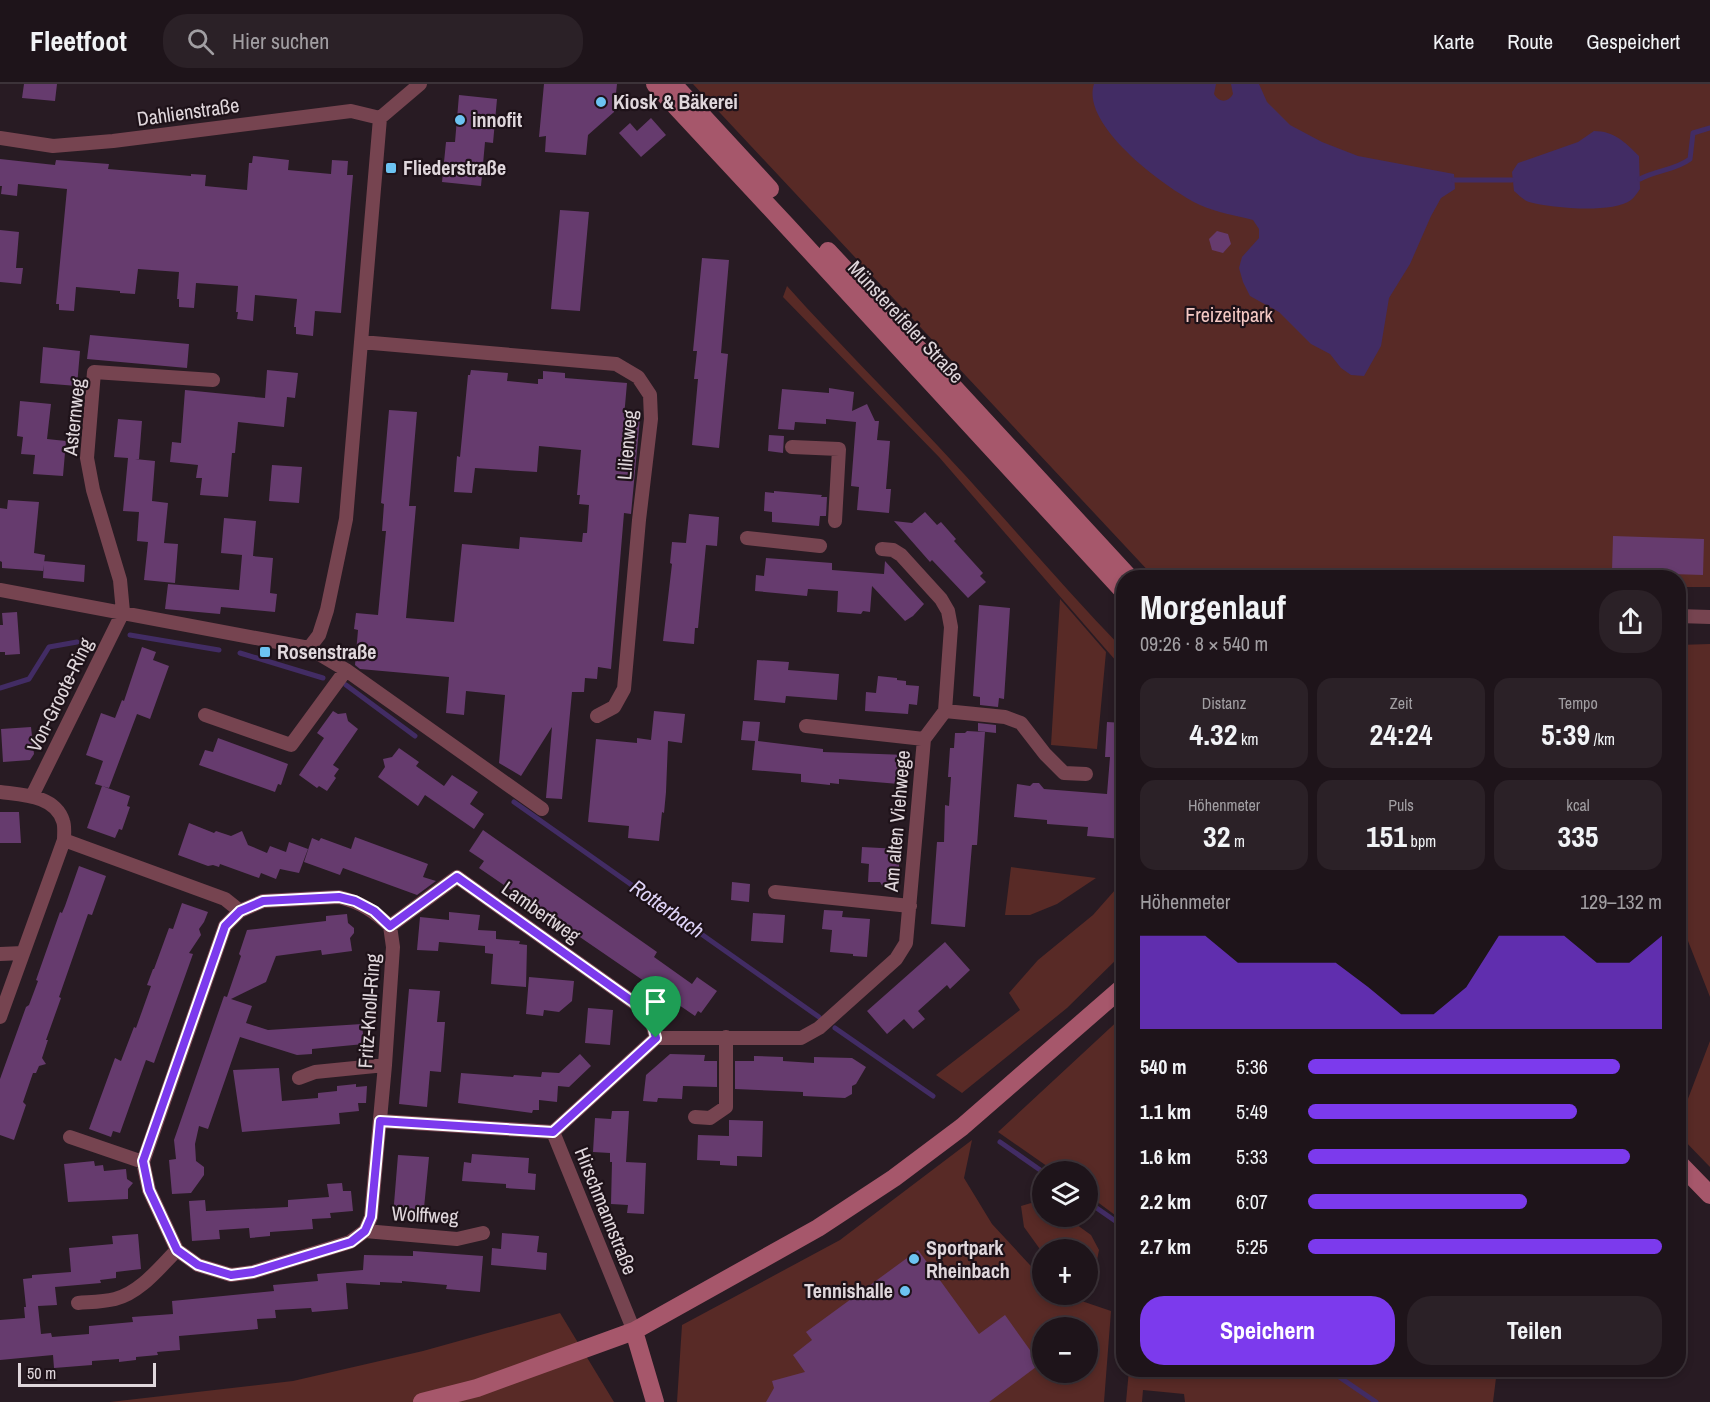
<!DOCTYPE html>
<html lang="de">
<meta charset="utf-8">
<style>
:root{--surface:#1e141a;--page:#2b2127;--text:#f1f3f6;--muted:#a19ea2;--line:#3c3339;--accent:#7c3aed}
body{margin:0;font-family:"Archivo Narrow",sans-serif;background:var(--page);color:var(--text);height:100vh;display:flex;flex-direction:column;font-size:22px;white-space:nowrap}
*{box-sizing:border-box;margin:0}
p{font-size:20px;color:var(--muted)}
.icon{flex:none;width:33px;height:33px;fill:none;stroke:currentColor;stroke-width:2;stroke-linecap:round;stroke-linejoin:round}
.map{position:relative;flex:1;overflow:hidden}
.sheet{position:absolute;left:1116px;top:486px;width:570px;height:807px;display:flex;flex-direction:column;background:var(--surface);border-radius:24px;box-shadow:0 3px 9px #0003,0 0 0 2px var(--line)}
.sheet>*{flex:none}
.tools{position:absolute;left:1032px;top:1077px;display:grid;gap:12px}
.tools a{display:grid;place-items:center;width:66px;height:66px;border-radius:50%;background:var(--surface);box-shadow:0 3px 9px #0003,0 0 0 2px var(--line);font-size:30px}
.scale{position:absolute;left:18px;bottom:15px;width:138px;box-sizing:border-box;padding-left:6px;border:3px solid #e0d7dc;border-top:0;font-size:16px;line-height:21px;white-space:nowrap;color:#e0d7dc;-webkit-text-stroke:4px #1e1219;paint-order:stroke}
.pin{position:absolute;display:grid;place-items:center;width:51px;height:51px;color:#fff;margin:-62px -26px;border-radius:50% 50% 50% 0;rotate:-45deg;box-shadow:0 0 6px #0007}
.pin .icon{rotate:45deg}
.round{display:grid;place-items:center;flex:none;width:63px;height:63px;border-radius:24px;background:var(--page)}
.summary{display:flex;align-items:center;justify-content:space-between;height:102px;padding:0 24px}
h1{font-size:33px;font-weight:800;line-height:45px}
.stats{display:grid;grid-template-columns:repeat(3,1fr);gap:9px;height:102px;padding:6px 24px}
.stats div{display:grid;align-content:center;border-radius:15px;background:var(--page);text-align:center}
.stats b{font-size:30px;font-weight:800}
.stats small{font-size:16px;font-weight:400}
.stats p{font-size:16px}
.chart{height:168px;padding:12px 24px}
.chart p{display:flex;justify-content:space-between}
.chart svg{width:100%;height:108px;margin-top:6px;fill:var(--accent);opacity:.7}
.button{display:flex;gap:12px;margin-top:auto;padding:12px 24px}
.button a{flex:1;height:69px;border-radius:24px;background:var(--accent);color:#fff;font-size:24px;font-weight:800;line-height:69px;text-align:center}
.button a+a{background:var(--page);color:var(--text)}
ul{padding:0 24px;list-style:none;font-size:20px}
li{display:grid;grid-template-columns:96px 72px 1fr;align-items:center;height:45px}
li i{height:15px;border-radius:8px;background:var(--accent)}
header{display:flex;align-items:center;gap:36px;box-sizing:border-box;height:84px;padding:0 30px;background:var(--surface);border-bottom:2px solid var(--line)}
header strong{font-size:28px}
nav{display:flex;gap:33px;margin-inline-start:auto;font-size:21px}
.search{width:420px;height:54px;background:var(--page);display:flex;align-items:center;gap:15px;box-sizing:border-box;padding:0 21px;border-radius:24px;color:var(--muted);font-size:22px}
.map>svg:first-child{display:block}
.green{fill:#582a26;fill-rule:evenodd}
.water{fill:#422c64}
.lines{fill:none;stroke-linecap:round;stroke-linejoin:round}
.stream{stroke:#422c64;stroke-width:5}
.building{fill:#663b6e}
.street{stroke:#764450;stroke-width:14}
.secondary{stroke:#a6576b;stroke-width:18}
.route-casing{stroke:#fff;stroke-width:12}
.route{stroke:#7c3aed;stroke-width:8}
.poi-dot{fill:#6cc3f2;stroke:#1e1219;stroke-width:2}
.labels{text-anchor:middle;stroke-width:4.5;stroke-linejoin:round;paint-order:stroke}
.poi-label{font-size:20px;font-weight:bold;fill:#e0d7dc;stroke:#1e1219;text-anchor:start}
.street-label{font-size:20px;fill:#e0d7dc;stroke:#1e1219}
.park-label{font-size:20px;fill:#f6cac5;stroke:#1e1219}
.water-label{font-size:21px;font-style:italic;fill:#dfd4f8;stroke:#1e1219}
</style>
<header>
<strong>Fleetfoot</strong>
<div class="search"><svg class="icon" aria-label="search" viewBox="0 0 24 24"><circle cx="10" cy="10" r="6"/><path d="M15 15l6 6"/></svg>Hier suchen</div>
<nav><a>Karte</a><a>Route</a><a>Gespeichert</a></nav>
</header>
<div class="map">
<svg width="1710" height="1318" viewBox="0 0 1710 1318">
<rect width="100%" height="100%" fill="#281b23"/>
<!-- green -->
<path class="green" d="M693,0H1710V503H1679L1678,494L1154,493Z
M787,202C836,257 888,308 938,362C1001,429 1059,499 1123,565V585L939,373L783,213Z
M1060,515L1106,568L1097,665L1051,661Z
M1710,560V913L1688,857L1679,856L1678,561Z
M1011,783L1096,794L1057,820L1030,831H1005Z
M1123,797V869L1067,924L962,1009L936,991L1020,926L1009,909L1038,876L1093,831Z
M1123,932V1137L1088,1111V1088L1054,1087L998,1048Z
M1710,957V1083L1679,1051L1678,1041Z
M972,1056L964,1094L992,1140L1042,1194V1210L1064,1211L1111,1227L1104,1318H677L682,1241L840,1156ZM1042,1244H1088V1288H1042Z
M1038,1117L1042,1120V1132L1066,1133L1091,1151L1099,1166L1094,1191L1088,1192V1166H1042V1168L1024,1143L1021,1122Z
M560,1229L614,1318H110L293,1297L423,1267Z
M1129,1286H1497L1493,1318H1185L1184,1310L1143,1306L1142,1318H1126Z"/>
<!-- water -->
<path class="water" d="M1094,0H1216L1214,10C1219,19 1228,19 1233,10L1231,0H1259L1267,18L1290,41L1322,58L1358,72L1454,90L1455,105L1441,114L1431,132L1410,180L1389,214L1381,262L1364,292L1351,291L1341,284L1330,270L1311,260L1279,228L1250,212L1243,198L1239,184L1242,173L1259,154V145L1253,136C1235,131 1218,129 1200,121C1168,106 1080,42 1094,0Z
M1594,47C1614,47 1625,58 1639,72L1640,105C1637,109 1634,114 1631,116C1612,130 1551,124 1529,118C1523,116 1519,111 1514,107L1512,88L1518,79L1578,58Z"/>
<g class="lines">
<!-- stream -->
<path class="stream" d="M1640,95C1657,86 1676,86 1690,75L1693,49L1710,44
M1454,96H1512
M130,551L219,566
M240,569L323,594
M346,601L415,652
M0,604L29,595L49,563L77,558
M514,718L819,933
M835,944L933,1012
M1000,1058L1043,1088
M1088,1118L1124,1143
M1329,1286L1376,1318"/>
</g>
<!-- building -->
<path class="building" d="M24,0H57L55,17L22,14Z
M544,0H617L614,28L588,51L586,71L545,68L546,52L539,53Z
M459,11L497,15L493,59L485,58L481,102L442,98L446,58H455Z
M651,34L666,51L641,73L619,49L630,39L637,47Z
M253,72L289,76L288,86L331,90L332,76L348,77L347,91H353L341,229L315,227L313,252L296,250V243H294L297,215L255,211L253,237L237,235L238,228H236L238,202L196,199L194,224L179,223V215H177L179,188L138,185L135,210L120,209V207L76,203L74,227L59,226V220H56L67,105L18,100L17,112L1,110L2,102H0V75L55,81L56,76L109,80L108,85L191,92V90L206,91L205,102L247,106L249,79H252Z
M560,126L589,128L580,227L551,225Z
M0,146L19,148L16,184H23L21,200L0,198Z
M1217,147L1228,150L1231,160L1223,169L1212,166L1209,155Z
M702,174L729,176L721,269L728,270L719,364L692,361L698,295H694L697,267H693Z
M90,251L189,260L187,284L87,275Z
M43,263L80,267L77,302L40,299Z
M267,286L298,289L295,314L287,313L284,343L238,338L235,369H232L228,413L200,411L202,394H196L198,381L170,378L172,358L181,359L185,306L265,314Z
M471,286L508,289L507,297L538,300V295H543V287L565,289V294L627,299L624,333L640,334L631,430L624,429L611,585L598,583L597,595L585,594L584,608H572L562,715L546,714L552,643L521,692L499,679L505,611L466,607L464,631L446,629L449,593L360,585L355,581L358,546L354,545L356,529L378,531L386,447H382L384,420L381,419L389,326L417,328L409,422H416L406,534L454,538L462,460L519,465L520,453L582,458L583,449H587L589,421L579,420L580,411H577L581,366L539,362L537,388L475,384L472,409L454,408L457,372L460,373L468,291H470Z
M829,304L854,308L852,327L867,320L875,337H879L877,356L890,357L886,405H891L889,429L857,426L859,403L851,402L856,338L826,335V340L795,338L794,346L778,345L782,305L829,309Z
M20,317L51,320L47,355L66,357L63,392L33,390L35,371L21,370L23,353L17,352Z
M118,335L142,337L139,375H135L155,377L152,417L168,419L164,459L178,460L175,499L144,496L148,458L137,457L139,428L123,427L128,374L114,373Z
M769,351L784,352L783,369L768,367Z
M272,381L302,383L299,419L269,417Z
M774,407L822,411L821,413H827L826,432H820L819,442L772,438V428L764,427L765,408L774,409Z
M8,416L39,418L34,469L45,471L43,487L2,484V478L0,477V424L7,425Z
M925,428L937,441L941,438L956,455L954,457L983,489L980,492L986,498L968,514L932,476L930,478L894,437L912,439Z
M689,430L719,433L717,462L706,461L698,544H695L694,560L663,557L672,480L670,479L672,458L686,459Z
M224,434L256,437L253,472L221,469Z
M1613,452L1704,455L1703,491L1671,490V494H1645V487H1612Z
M242,471L273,474L270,509L277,510L275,528L221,523L220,530L165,525L168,500L239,506Z
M766,474L832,479V486L884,490L885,477L924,520L913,532L905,537L872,502L870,528L863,527L861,530L837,528L838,507L808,505L807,512L755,507L756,491L764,492Z
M44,477L85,481L84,498L43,494Z
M979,521L1010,524L1004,615L999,614L998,623L980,621V613L973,612Z
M17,528L20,570L5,571V568H0V541H3L2,529Z
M142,563L156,568L153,576L169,582L150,635L137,630L109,704L95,700L103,677L86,671L101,629L115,634L122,616L124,617Z
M757,576L789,578L788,586L839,590L837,616L786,612L785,619L754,616Z
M878,592L897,594V596L906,597V601L919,602L917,621L909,620L908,630L865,627L866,608L876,609Z
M333,627L338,630L346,629L348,637L358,645L333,681L339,685L334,692L336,694L327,707L319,702L317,704L299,691L324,654L317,649Z
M654,627L685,630L682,659L668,657L666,708L664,729L662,728L659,757L628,754L629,742L588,738L596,655L637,659V654L651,656Z
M743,637L760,638L758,657L823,665V668L907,671L906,682L900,687L899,700L839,695V700L830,699V701L801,698V690L752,686L755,657L741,656Z
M1107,638L1124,639L1122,755L1087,752L1088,743L1047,740V736L1014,733L1017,700L1030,702L1033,699H1039L1044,705L1107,710L1110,673H1105Z
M978,639L996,641V649L978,647Z
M31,643L34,670L30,676L3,678L1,645Z
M967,647L985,648L977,761H972L965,843L931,840L937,758H944L945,721L949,722L951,693H948L950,664H954L955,649H965Z
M218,654L288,680L281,701L278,700L275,708L199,681L205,666L213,668Z
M399,664L419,678L416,682L444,702L452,691L478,708L470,720L484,730L474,745L425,711L418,722L378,693L385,683L383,675L392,673Z
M102,702L130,712L127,722L130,723L122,746L119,745L115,754L87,744Z
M0,728H19L21,759H0Z
M189,739L214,749L216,747L231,752L242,747L248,761L267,769L270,762L286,768L289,758L308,765L299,789L280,785L276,795L261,789L259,794L220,780L219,783L213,781L208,782L178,771Z
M483,746L657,868L654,873L692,900L697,893L717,907L701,929L698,927L695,932L479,784L484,777L469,767Z
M355,753L428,780L423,793L436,797L417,811L343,784L340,791L304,778L312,754L319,757L321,754L351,765Z
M862,763L900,765L898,800L888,799L883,803L880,798H868L869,780L861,779Z
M79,782L106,792L92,831L88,830L59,913L61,914L46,956H48L42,974L46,980L39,982L36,989H33L23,1018L26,1021L14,1056L0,1051V995L26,923L29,921L38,897L36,896L60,828L62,829L65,822Z
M732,798L750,800L749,818L731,816Z
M182,819L208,828L204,838L199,845L201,851L189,869L193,870L154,979L146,976L120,1049L113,1047L111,1053L89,1045L115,974L121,977L134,943L136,944L151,902L147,901L153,885H154L169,844L173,845Z
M824,826L843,827L842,833L870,835L867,873L853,872V870L830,868L832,846L822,845Z
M449,828L480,831L478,846L496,847V855L520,857L519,860L527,861L526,903L491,900L493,870L485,869V862L439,858L438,867L417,866L420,833L449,836Z
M753,829L785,831L783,859L751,857Z
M347,830L348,839L354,844V849L350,854L352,867L322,871L321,866L276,872L266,898L231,915L252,922L246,939L268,946L362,940L364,960L312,965V970L297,971L240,953L208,1045L199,1042L195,1060L196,1077L204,1083V1091L191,1109L172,1110L169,1076L176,1075L174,1056L224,912L227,913L241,872L239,870L247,846L326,837V832Z
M945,858L970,886L950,905L947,901L918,927L925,935L913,945L904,935L887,950L867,927Z
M529,893L574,897L572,917L559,928L544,926L543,932L526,930Z
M409,905L440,907L437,938H445L441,988L430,987L427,1023L399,1020Z
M588,924L613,926L610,961L585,959Z
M580,970L591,982L569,1003L558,1002L557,1018L539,1016V1026H533L532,1029L458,1019L461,989L513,993L514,991L541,993L542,988L559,989Z
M670,970L705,971L704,977H717V1003L683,1002L682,1015L658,1014L657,1018L643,1017L646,991Z
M754,972L783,973V977L814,979V973L852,974L866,983L856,1000L852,1002V1010L845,1014L803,1012V1008L735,1005V977H754Z
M279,984L282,1017L318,1014V1009L337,1007V1002L356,1000V1003L367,1002L366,1019H358L359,1027L339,1029L340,1040L242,1048L233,986Z
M612,1027H629L626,1078L646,1079L644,1130L627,1129L628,1121L611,1120L612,1078H610V1069L593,1068L595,1034L611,1035Z
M729,1036L763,1037L762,1073L737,1072V1082L720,1081V1077L697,1076L698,1051L729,1052Z
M472,1070L529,1074L528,1089L536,1090L535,1106L506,1104V1100L462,1097L464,1078L471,1079Z
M398,1071L429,1073L423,1134L393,1132Z
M94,1077L95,1082L103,1081L104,1087L126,1085L127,1095L133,1099L128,1105V1115L68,1118L64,1080Z
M342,1099L343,1107H351L353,1127L330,1129L331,1134L312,1135L313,1145L270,1148V1152L250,1154L249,1144L219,1146L220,1155L192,1157L189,1117L205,1116L206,1127L288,1123V1116L329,1113L327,1100Z
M502,1149L539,1152L537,1168L547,1169L546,1186L491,1181L492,1164L501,1165Z
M138,1150L141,1185L116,1188V1194L100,1196L101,1199L55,1203L57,1221L38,1222L41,1250L51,1249L52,1253L89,1250V1242L133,1238L132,1233L173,1230L172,1217L274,1207L273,1201L318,1197L317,1190L363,1186L364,1171L413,1172V1167L483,1172L480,1208L446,1205L447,1201L402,1197V1199L380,1198V1201L346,1199L348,1225L312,1228L311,1224L275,1226L276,1234L257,1235L258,1245L179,1252L180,1266L157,1268L158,1271L136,1273V1276L119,1278V1275L92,1277V1281L54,1284L53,1271L0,1276V1236L25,1234L24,1223H29H26L23,1195L32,1194V1191L71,1188L69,1164L113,1160L112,1152Z
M918,1166L979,1250L1005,1231L1040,1280L989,1318H766L774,1304L772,1297L805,1288L793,1271L812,1256L806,1248Z"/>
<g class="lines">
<!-- street -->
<path class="street" d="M0,54L53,62L113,57L351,27L380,34
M361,258L616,280L638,293L650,311L651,335L639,436L624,605L614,623L597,632
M792,363L839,365L835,437
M747,454L820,462
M0,506L309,564L346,586L542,725
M1678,532L1710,533
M309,564L319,551L327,526L346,435L380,34L420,0
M945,627L1005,633L1021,639L1045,670L1064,689L1086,690
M205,631L291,661L346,586
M806,642L924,655
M0,708C22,711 55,711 63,737C65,742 64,750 64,756L0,933
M32,712L123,528L120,496L93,406L87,374L94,288L213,296
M64,756L225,815L240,827
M775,808L910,822
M339,813C360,818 374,827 390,842L393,863L385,981L371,1133L365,1147L350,1158L253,1188L231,1191L198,1181L177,1166L149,1106L143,1078L225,842L240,827L263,817Z
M390,842L457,793L650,930L656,954
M0,870L23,869
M299,994L315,988L385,981
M695,1033L710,1034L726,1023V953
M380,1037L553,1048
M553,1048L656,954H801L819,944L896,875L906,859L924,655L945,627L951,543L948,527L941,515L901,471L893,466L882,465
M553,1048L634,1247
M70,1053L143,1078
M365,1147L457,1155L483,1149
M78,1219C90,1218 103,1218 115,1215C140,1209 160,1183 177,1166"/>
<!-- secondary -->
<path class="secondary" d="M655,0L787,142L1124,508
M673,0L770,105
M828,167L1130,494
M1678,1078L1710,1111
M634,1247L655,1318
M422,1318L477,1304L634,1247L818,1144L894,1094L962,1043L1124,902"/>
</g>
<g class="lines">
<!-- route casing -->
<g class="route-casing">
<path id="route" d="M457,793L650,930L656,954L553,1048L380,1037L371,1133L365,1147L351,1158L253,1188L231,1191L198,1181L177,1166L149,1106L143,1077L225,842L240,827L263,817L339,813L355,817L374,827L390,842Z"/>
</g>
<!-- route -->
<use href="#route" class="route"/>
</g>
<!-- markers -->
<g class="poi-dot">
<circle cx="601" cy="18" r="6"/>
<circle cx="460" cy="36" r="6"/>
<rect x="385" y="78" width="12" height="12" rx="3"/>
<rect x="259" y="562" width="12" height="12" rx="3"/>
<circle cx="914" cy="1175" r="6"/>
<circle cx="905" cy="1207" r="6"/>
</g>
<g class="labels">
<!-- poi labels -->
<g class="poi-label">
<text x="613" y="25">Kiosk &amp; Bäkerei</text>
<text x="472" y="43">innofit</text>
<text x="403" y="91">Fliederstraße</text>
<text x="277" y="575">Rosenstraße</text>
<text x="926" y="1171">Sportpark<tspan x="926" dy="23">Rheinbach</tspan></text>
<text x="893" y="1214" text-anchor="end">Tennishalle</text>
</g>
<!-- street labels -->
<g class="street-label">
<text transform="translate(188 28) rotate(-8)" y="7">Dahlienstraße</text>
<text transform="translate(906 238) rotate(47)" y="7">Münstereifeler Straße</text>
<text transform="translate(74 333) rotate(-84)" y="7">Asternweg</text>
<text transform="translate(627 361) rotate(-85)" y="7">Lilienweg</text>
<text transform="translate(60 611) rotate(-64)" y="7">Von-Groote-Ring</text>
<text transform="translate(897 737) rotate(-85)" y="7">Am alten Viehwege</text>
<text transform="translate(541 828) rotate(35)" y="7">Lambertweg</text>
<text transform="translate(369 927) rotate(-86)" y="7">Fritz-Knoll-Ring</text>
<text transform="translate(606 1127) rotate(68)" y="7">Hirschmannstraße</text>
<text transform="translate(425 1131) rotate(3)" y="7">Wolffweg</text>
</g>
<!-- park labels -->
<g class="park-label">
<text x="1229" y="238">Freizeitpark</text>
</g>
<!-- water labels -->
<g class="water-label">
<text transform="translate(667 825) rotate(35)" y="7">Rotterbach</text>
</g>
</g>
</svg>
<div class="tools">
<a><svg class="icon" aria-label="layers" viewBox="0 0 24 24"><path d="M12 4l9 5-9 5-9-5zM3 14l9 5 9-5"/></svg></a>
<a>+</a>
<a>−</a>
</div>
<div class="scale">50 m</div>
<div class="pin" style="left:656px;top:954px;background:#1e9e55"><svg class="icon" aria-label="arrive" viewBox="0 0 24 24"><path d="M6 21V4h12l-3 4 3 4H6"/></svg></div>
<section class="sheet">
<div class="summary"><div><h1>Morgenlauf</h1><p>09:26 · 8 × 540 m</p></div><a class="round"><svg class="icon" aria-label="share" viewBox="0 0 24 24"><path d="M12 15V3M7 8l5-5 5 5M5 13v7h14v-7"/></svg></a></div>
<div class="stats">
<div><p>Distanz</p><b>4.32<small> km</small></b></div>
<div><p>Zeit</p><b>24:24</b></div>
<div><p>Tempo</p><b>5:39<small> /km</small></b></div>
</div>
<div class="stats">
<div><p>Höhenmeter</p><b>32<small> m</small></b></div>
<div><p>Puls</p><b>151<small> bpm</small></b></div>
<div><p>kcal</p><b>335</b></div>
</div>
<div class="chart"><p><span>Höhenmeter</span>129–132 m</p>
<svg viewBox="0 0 160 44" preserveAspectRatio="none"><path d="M0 44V6L10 6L20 6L30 17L40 17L50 17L60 17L70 27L80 38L90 38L100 27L110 6L120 6L130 6L140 17L150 17L160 6V44z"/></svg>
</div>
<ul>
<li><b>540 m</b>5:36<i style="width:88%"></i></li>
<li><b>1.1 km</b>5:49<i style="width:76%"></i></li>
<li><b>1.6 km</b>5:33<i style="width:91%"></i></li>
<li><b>2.2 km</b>6:07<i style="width:62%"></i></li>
<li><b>2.7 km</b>5:25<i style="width:100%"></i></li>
</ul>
<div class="button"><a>Speichern</a><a>Teilen</a></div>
</section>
</div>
